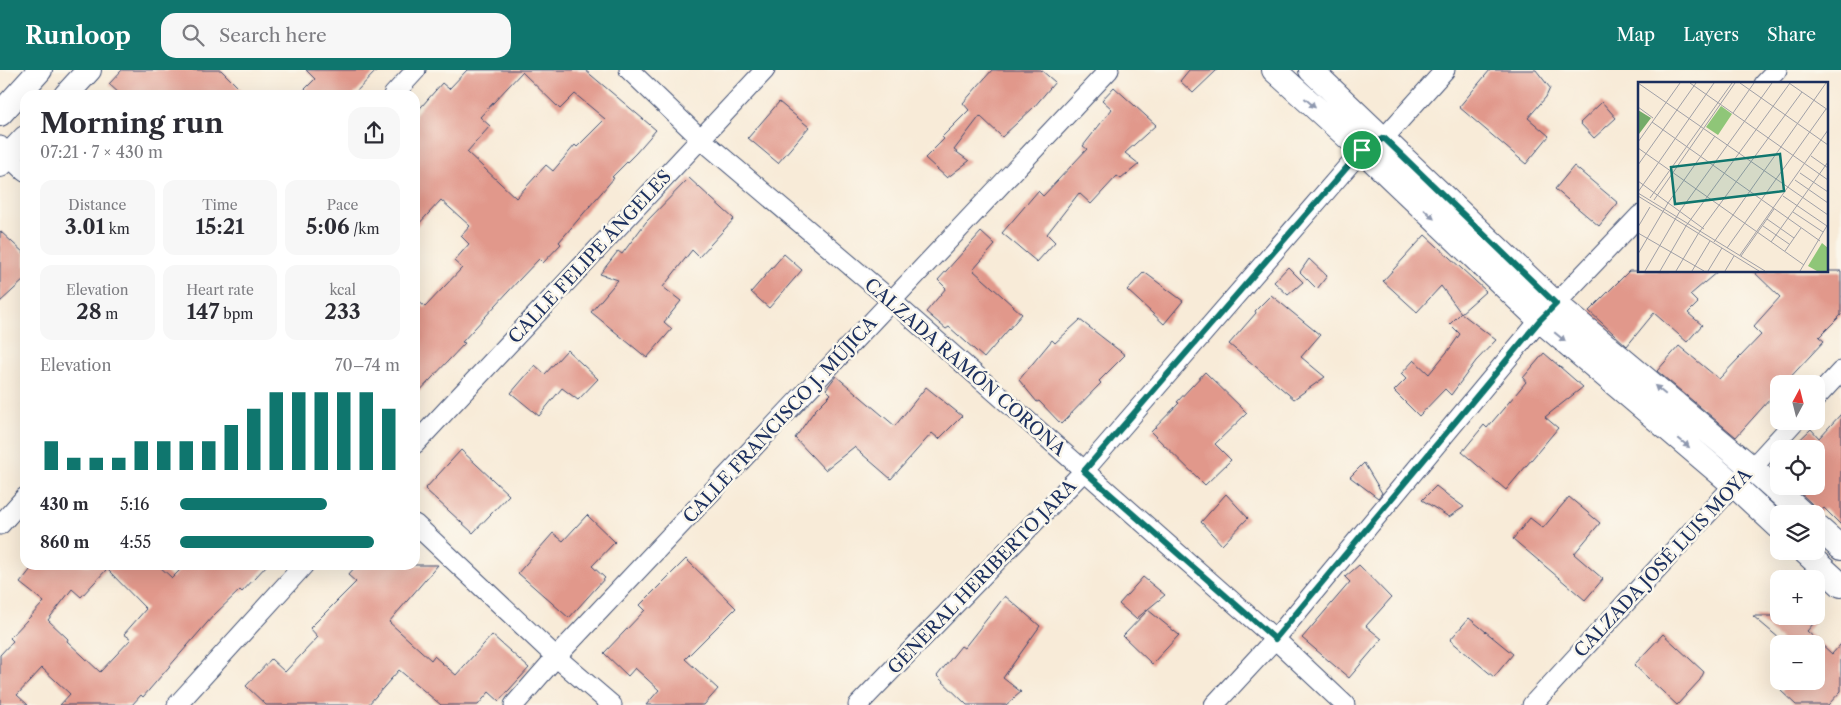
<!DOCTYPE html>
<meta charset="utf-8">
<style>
:root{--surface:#fff;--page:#f7f7f7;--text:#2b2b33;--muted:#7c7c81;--accent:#0f766e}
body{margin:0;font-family:"Libre Caslon Text",serif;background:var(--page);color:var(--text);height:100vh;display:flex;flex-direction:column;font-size:19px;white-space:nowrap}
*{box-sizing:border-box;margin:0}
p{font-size:16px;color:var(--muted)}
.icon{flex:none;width:28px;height:28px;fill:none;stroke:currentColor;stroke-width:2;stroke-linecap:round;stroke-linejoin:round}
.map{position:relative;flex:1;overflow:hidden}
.details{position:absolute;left:20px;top:20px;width:400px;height:480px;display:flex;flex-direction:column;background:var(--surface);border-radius:15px;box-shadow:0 5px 20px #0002}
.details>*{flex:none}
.needle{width:32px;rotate:7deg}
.fabs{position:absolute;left:1770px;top:305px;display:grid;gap:10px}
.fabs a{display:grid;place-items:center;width:55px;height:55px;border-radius:10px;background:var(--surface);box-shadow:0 5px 20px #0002;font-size:25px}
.pin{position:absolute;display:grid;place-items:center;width:42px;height:42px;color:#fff;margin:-21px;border:2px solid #fff;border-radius:50%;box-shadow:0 1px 5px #0007}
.round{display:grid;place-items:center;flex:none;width:52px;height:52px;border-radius:15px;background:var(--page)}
.headline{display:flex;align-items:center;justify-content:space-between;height:85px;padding:0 20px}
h1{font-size:28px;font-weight:700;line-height:38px}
.metrics{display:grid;grid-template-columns:repeat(3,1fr);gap:8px;height:85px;padding:5px 20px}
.metrics div{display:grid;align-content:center;border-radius:12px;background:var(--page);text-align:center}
.metrics b{font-size:21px;font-weight:700}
.metrics small{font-size:14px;font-weight:400}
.metrics p{font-size:14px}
.chart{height:140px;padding:10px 20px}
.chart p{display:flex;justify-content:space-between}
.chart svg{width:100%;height:90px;margin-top:5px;stroke:var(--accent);stroke-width:6}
ul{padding:0 20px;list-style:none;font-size:16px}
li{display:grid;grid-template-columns:80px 60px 1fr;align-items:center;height:38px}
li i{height:12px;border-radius:6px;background:var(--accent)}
header{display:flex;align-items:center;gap:30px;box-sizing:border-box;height:70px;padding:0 25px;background:var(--accent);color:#fff}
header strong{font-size:24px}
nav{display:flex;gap:28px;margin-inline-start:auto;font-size:18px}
.search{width:350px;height:45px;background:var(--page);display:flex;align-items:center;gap:12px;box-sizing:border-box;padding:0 18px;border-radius:15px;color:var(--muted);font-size:19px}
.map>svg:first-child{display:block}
.building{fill:#e1988b;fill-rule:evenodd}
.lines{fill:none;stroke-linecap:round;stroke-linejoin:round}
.minor-casing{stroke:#3c4b70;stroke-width:21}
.tertiary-casing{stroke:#3c4b70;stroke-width:26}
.minor{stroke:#fff;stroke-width:19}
.tertiary{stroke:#fff;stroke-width:24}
.oneway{fill:#8d97ae}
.route-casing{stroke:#fff;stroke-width:10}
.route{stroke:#0f766e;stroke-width:6}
.labels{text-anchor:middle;stroke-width:5;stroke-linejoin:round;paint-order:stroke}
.street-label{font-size:18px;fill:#1b2f5e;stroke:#fbf7ec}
.inset-road{fill:none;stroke:#a0a0a7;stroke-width:1}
.view{fill:#0f766e;fill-opacity:0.15;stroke:#0f766e;stroke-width:2.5}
.inset-edge{fill:none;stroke:#1b2f5e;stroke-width:2.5}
</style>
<header>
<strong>Runloop</strong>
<div class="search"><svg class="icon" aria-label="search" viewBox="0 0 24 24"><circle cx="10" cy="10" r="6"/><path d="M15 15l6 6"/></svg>Search here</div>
<nav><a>Map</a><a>Layers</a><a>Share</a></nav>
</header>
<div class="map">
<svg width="1841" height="635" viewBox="0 0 1841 635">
<rect width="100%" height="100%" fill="#fbf7ec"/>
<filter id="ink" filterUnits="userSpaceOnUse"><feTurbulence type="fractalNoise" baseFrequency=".02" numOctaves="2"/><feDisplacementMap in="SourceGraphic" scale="10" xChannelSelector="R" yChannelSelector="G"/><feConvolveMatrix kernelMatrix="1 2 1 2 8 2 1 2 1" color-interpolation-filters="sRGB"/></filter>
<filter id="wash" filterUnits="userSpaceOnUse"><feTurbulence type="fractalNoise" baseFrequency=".0096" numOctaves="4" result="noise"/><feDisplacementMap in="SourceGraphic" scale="20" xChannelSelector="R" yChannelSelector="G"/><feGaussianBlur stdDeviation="1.12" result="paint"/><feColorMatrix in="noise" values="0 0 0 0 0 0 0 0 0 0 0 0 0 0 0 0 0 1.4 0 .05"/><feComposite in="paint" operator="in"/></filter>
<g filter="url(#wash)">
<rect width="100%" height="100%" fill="#f8ebd8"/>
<g id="blocks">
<!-- building -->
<path class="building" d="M122,0H221L246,25H121L109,14Z
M306,0H377L353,25H299L315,9Z
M467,0H585L656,60L636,83L612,107L614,108L559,172L561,174L543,193L539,189L519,210L462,272L465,273L415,326V228L425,237L462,198L454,191L469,174L461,166L470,156L441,130L415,158V44L442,13L449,19ZM522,2L560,39L575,24L605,49L577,77L575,75L553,101L546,95L516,128L467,82L490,56L480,47Z
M992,0H1041L1055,12L1034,37L1002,67L980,46L954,80L969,91L947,108L925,88L944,69L942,67L969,40L963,33Z
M1189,0H1217L1193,23L1180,11Z
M1490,0H1536L1550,18L1546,27L1528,48L1549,66L1526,94L1459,37Z
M1114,17L1156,55L1125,83L1139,94L1121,109L1117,106L1091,134L1079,123L1047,164L1055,172L1037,192L1002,163L1038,121L1043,126L1087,79L1083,76L1112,39L1102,30Z
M779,32L809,57L778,93L748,68Z
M1602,32L1616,48L1594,68L1580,53Z
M1574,96L1618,133L1599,156L1555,119Z
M689,108L734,149L699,187L692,180L663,217L681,231L664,252L672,259L647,288L591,242L618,210L600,204L618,181L622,184L646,152Z
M0,161L25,184V209L0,232Z
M981,162L995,175L973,200L1022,244L984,288L949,257L946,259L926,242L946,218L938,210Z
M1425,165L1486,221L1461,243L1441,216L1417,242L1383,211Z
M784,184L802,200L769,238L751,222Z
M1309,189L1327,206L1317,219L1300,202Z
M1288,197L1303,212L1288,225L1274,212Z
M1629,201H1718L1690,225L1698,233L1688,243L1702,255L1687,272L1654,243L1627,276L1589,241Z
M1753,201H1841V245L1819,267L1824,271L1784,314H1779V319L1736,367L1657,301L1679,276L1719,309L1761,265L1753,257L1780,227Z
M1144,202L1183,231L1164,254L1127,220Z
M1271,225L1320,265L1301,287L1325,307L1294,329L1229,274L1256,243L1255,241Z
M1461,243L1496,270L1476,291L1451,325L1445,319L1419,346L1394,321L1406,309L1401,304L1414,290L1429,304L1451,277L1460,264L1450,254Z
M1080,250L1125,285L1099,311L1101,313L1061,354L1039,331L1037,332L1019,310L1052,270L1055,273Z
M567,280L598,309L578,330L562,318L539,346L511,323L535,295L545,304Z
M1544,283L1583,317L1545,347L1558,358L1506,420L1462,382L1484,355L1487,358L1526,312L1523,308Z
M1205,302L1247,343L1215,374L1231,390L1205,415L1151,362L1179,333L1177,332Z
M836,306L895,356L926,317L962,346L939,369L932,363L891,409L854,377L825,400L795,368L815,340L831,324L826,319Z
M1841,344V455L1824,438L1819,443H1816L1812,434L1793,416H1816V379H1790L1811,359L1819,368Z
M461,380L509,425L473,463L425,419Z
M1364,393L1382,423L1378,428L1350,407Z
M1436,416L1450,427L1464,437L1449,447L1422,430Z
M1226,424L1248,448L1222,475L1201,452Z
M1569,427L1600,453L1574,484L1603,509L1585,530L1513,469L1530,448L1543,458Z
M587,445L615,472L592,496L605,508L569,548L518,503L553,463L563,471Z
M686,489L736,538L685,589L718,619L704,635H646L659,620L635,598L628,606L604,583L645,540L640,535Z
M34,495H158L172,508L185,495H267L242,522L240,520L213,546L143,627L141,625L132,635H60L70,624L42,598L17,625L28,635H0V585L13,571L10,568L44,532L20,513ZM107,499L146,539L124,564L131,569L100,602L67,571L68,569L48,550L72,519L81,527Z
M357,495H438L389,552L431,590L434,586L456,605L492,565L529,598L499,631L489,622L478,635H441L399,600L368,635H266L246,616L271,589L285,602L318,567L310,558L356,512L348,505Z
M1359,495L1391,528L1366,556L1382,569L1349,608L1302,568L1350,512L1345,507Z
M1143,507L1165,525L1136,549L1119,534Z
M1005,526L1040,556L1003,608L1021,622L1006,635H967L937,606L961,576L964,578Z
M1148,540L1179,565L1152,594L1123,566Z
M1753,546H1820L1807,561L1832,584L1841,574V621L1828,635H1796L1781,621L1790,611H1816V574H1786Z
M1469,548L1513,584L1494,607L1450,570Z
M1663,564L1704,602L1700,610L1677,635L1634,595Z"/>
</g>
</g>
<g filter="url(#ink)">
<use href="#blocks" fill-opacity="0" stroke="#3c4b70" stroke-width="1"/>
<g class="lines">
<!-- minor casing -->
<g class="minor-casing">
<path id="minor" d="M629,0L701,69L892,231L1275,569L1345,635
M1764,14L1777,0
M393,25L416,0
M0,76L8,86L25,102
M1816,328L1841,301
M415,374L765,0
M415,454L556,587L612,635
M0,455L25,427
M177,635L304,495
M514,635L556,587L1109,0
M858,635L1084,401L1362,80L1384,68L1445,0
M1214,635L1275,569L1540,250L1640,145
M1532,635L1734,415L1752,398L1795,351"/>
</g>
<!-- tertiary casing -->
<g class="tertiary-casing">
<path id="tertiary" d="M1274,0L1362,80L1540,250L1734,415L1779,457
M1311,0L1556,234L1752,398L1803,444
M66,25L89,0
M0,44L40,0
M0,95L25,68
M1816,456L1841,478
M1804,481L1841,515"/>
</g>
<!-- minor -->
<use href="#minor" class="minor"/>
<!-- tertiary -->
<use href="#tertiary" class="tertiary"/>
</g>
<!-- one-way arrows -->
<defs><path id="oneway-solid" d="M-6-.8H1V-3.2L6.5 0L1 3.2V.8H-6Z" transform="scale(1.25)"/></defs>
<g class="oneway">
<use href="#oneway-solid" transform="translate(1310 33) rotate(42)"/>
<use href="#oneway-solid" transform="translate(1429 144) rotate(44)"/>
<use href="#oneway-solid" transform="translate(1560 267) rotate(40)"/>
<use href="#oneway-solid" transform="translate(1660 320) rotate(-140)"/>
<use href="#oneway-solid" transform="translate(1684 373) rotate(40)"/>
</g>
</g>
<g class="lines" filter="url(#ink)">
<!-- route casing -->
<g class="route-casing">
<path id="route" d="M1384,68L1556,234L1540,250L1275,569L1084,401L1362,80Z"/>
</g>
<!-- route -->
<use href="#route" class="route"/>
</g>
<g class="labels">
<!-- street labels -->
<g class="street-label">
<text transform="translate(590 187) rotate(-47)" y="6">CALLE FELIPE ÁNGELES</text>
<text transform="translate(965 297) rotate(41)" y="6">CALZADA RAMÓN CORONA</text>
<text transform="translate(780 350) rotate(-47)" y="6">CALLE FRANCISCO J. MÚJICA</text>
<text transform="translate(1663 493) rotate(-47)" y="6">CALZADA JOSÉ LUIS MOYA</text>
<text transform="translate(982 507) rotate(-46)" y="6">GENERAL HERIBERTO JARA</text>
</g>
</g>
<!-- overview -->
<g transform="translate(1638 12)">
<rect width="190" height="190" fill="#f8ebd8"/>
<path d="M83,24L94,32L80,53L68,45ZM184,161L190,166V189H179L170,184Z" fill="#8fc678"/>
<path d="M0,28L13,36L1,52H0Z" fill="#73ab68"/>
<path class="inset-road" d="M0,1L190,133M52,1L190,98M102,1L190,63M151,1L190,28M0,25L15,36M95,31L116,1M14,40L182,159M0,60L42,1M0,66L166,183M173,74L190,86M0,83L58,1M162,91L190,110M157,98L190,121M0,99L66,147M0,110L76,1M0,111L127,189M0,114L121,189M145,114L189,144M12,116L94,1M16,118L97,1M155,130L185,150M129,137L156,156M125,144L151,162M0,145L12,125M0,151L66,189M76,160L188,1M133,160L190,80M89,166L188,27M147,169L163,146M0,172L30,121L77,54M102,173L190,48M103,174L136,127M7,189L42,129L134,1M22,189L48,144L152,1M38,189L60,152L164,10M54,189L72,159M70,189L84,166M87,189L96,174M162,189L190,142"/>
<path class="view" d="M142,72L146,109L37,122L33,85Z"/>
<rect width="190" height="190" class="inset-edge"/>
</g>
</svg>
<div class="fabs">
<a><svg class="needle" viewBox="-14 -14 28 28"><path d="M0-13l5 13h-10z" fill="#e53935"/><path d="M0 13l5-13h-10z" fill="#7c7c81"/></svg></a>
<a><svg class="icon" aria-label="locate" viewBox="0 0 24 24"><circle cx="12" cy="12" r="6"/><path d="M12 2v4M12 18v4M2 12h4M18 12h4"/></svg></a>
<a><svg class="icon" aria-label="layers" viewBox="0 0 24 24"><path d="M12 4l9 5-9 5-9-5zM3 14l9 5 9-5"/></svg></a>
<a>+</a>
<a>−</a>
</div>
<div class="pin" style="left:1362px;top:80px;background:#1e9e55"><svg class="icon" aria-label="arrive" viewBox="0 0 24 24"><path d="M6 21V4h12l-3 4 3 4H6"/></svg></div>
<section class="details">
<div class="headline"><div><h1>Morning run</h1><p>07:21 · 7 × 430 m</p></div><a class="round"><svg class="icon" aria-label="share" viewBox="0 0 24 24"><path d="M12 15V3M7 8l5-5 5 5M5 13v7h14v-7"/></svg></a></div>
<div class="metrics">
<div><p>Distance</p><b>3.01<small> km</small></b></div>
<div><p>Time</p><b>15:21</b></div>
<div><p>Pace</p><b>5:06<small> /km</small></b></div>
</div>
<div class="metrics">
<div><p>Elevation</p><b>28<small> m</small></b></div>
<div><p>Heart rate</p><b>147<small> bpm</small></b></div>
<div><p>kcal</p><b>233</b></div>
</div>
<div class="chart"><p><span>Elevation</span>70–74 m</p>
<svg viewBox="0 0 160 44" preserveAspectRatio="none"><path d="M5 44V30M15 44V38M25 44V38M35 44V38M45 44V30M55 44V30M65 44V30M75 44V30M85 44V22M95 44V14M105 44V6M115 44V6M125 44V6M135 44V6M145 44V6M155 44V14"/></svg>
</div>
<ul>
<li><b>430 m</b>5:16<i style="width:67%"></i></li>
<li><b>860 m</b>4:55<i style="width:88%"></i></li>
</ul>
</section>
</div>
